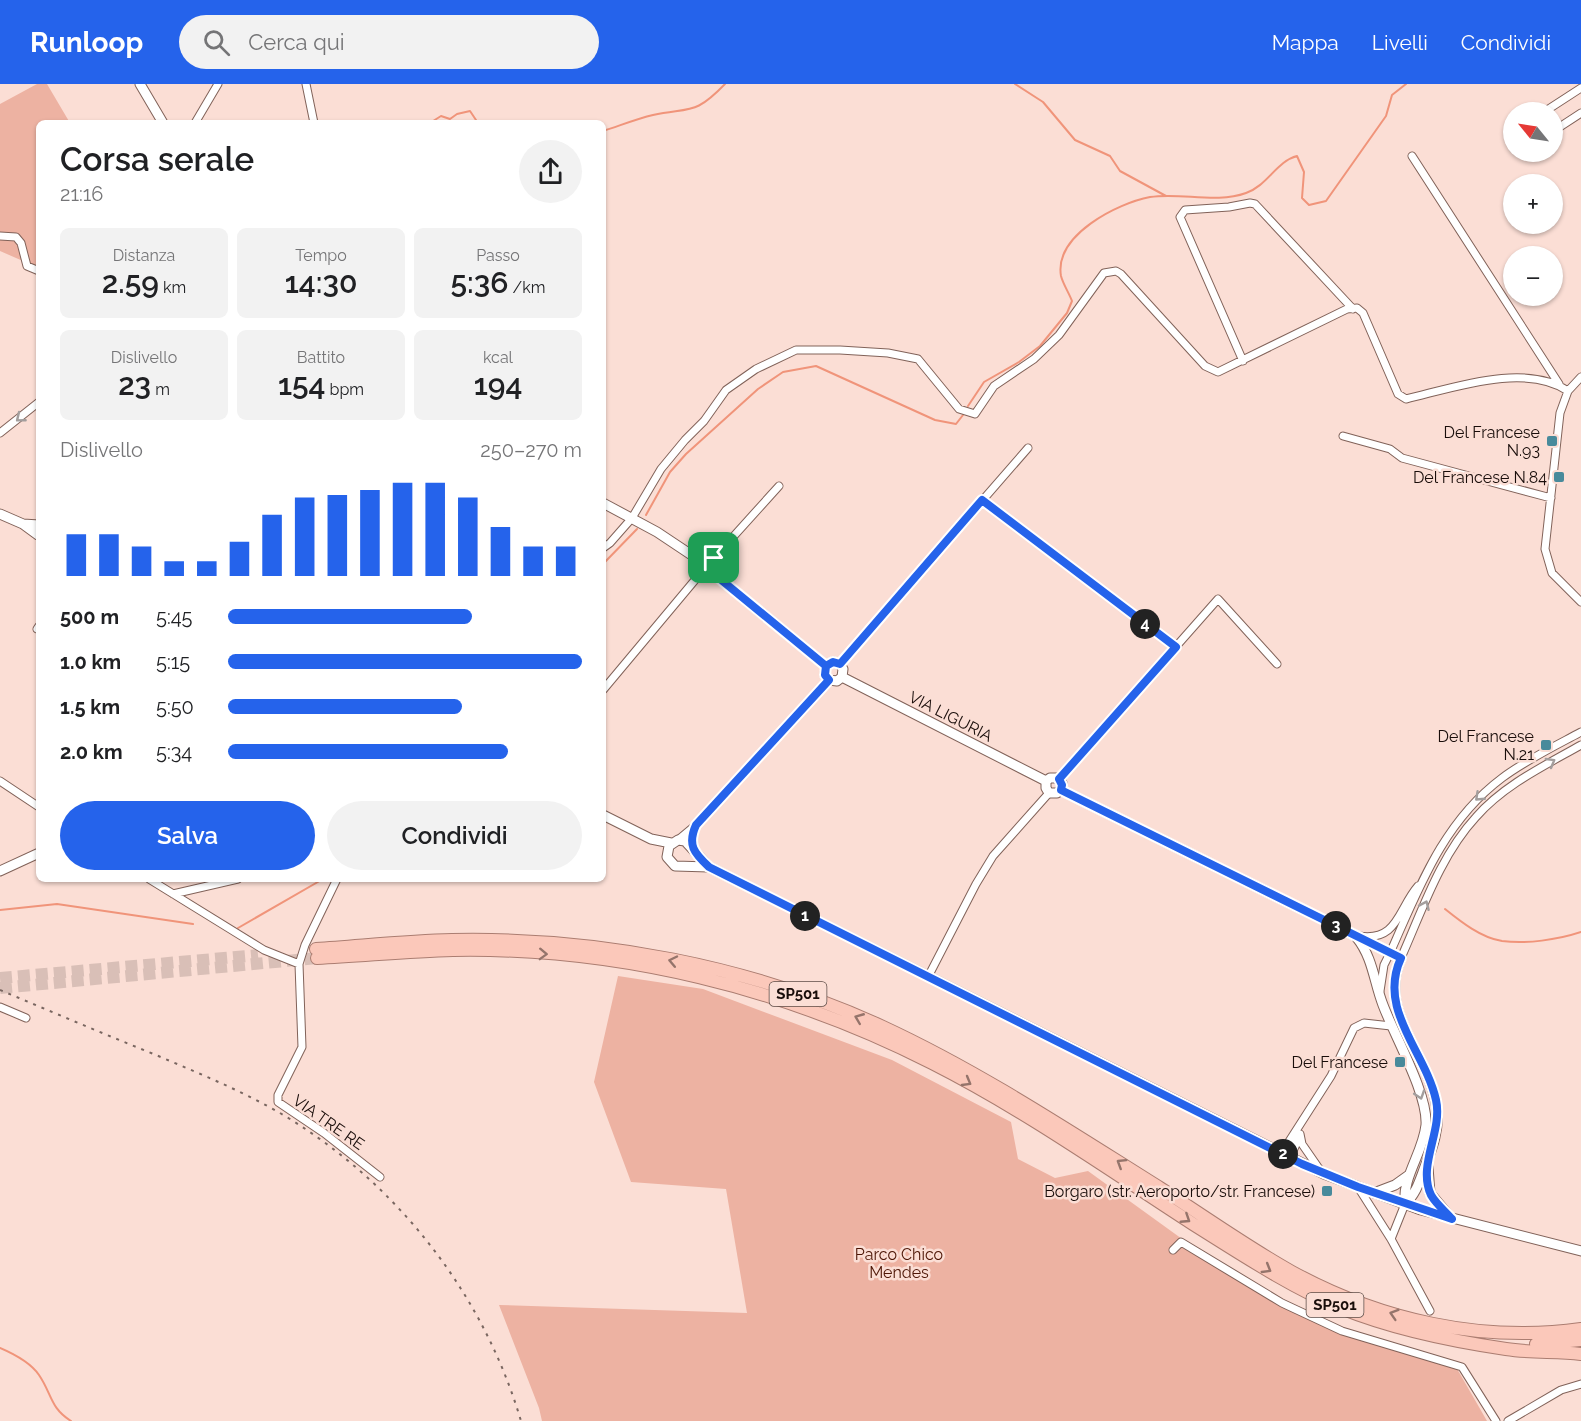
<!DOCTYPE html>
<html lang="it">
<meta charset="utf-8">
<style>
:root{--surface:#fff;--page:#f2f2f2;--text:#202124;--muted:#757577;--accent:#2563eb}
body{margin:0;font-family:Raleway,sans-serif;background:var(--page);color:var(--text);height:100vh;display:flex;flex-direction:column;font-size:22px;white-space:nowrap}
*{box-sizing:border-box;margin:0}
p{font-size:20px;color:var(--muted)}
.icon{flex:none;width:33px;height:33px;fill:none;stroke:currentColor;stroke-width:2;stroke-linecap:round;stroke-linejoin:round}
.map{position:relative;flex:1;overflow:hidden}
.panel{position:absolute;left:36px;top:36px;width:570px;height:762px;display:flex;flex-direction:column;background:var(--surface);border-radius:9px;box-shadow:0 2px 4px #0004}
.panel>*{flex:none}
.needle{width:39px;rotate:300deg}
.fabs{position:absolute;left:1503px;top:18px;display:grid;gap:12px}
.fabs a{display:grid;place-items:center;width:60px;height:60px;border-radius:50%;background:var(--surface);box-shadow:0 2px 4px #0004;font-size:30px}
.pin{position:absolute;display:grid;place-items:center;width:51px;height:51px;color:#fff;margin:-26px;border-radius:12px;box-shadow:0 3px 9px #0006}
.km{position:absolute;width:30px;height:30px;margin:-15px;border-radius:50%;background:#222;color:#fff;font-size:16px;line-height:30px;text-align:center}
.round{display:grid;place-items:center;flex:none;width:63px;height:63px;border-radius:32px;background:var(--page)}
.head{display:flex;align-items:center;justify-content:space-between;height:102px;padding:0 24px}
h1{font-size:33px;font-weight:600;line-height:45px}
.figures{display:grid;grid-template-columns:repeat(3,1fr);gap:9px;height:102px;padding:6px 24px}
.figures div{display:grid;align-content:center;border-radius:9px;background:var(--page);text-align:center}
.figures b{font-size:30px;font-weight:600}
.figures small{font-size:16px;font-weight:400}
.figures p{font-size:16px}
.chart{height:168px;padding:12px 24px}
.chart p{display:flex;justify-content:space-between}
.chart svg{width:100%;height:108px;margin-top:6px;stroke:var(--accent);stroke-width:6}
.primary-button{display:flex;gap:12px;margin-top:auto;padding:12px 24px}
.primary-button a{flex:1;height:69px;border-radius:36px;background:var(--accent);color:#fff;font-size:24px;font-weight:600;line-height:69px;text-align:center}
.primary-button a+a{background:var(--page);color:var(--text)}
ul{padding:0 24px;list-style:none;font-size:20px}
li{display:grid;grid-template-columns:96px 72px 1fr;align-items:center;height:45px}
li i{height:15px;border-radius:8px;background:var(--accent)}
header{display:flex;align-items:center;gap:36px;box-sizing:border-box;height:84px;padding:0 30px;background:var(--accent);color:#fff}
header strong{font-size:28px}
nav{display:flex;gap:33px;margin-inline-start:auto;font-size:21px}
.search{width:420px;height:54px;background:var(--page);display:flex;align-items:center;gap:15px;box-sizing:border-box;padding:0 21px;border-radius:33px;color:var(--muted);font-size:22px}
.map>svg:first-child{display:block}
.green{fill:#edb2a2}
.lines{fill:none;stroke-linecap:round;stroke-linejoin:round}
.stream{stroke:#f0947a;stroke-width:2}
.trunk-tunnel{stroke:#d9bfb7;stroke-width:12;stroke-dasharray:12 6;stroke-linecap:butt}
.minor-casing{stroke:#816259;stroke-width:9}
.tertiary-casing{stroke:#816259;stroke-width:11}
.trunk-casing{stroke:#ab7d71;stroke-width:14}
.minor{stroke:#fff;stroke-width:7}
.tertiary{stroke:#fff;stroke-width:9}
.trunk{stroke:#fbc8ba;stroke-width:12}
.rail{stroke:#796660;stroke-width:2;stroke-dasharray:3 6;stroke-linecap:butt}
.oneway{stroke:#a39e9d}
.oneway2{stroke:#95746b}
.route-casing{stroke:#fff;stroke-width:12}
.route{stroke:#2563eb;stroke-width:8}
.poi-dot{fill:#488a9b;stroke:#fbded5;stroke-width:2}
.labels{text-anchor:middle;stroke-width:5;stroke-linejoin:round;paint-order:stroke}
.shield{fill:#fbded5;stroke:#5d4c47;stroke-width:1.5}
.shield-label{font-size:15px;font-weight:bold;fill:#190d0a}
.poi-label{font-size:16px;fill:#190d0a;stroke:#fbded5;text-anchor:end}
.street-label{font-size:16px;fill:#190d0a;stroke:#fbded5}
.park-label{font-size:16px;fill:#4d1505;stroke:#fbded5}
</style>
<header>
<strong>Runloop</strong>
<div class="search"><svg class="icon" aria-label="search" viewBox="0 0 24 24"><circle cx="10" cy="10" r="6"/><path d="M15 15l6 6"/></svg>Cerca qui</div>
<nav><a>Mappa</a><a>Livelli</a><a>Condividi</a></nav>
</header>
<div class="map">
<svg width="1581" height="1337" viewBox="0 0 1581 1337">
<rect width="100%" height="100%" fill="#fbded5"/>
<!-- green -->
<path class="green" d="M37,0H47L70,39H39V184L0,167V20Z
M618,892L703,905L892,976L1011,1038L1018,1075L1055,1094L1088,1087L1243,1199L1362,1255L1456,1283L1487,1337H542L539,1324L499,1221L747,1229L726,1105L631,1098L594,998Z"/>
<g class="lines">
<!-- stream -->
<path class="stream" d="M1015,0L1043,18L1075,56L1110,72L1120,87L1166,112
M430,39L441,32L450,35L457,30L470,27L478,39
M603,47C619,42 636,35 653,31C692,23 695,31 725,0
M968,322L984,298L1019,278L1040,262L1067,229L1072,217C1069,209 1063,200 1061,192C1054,151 1118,119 1150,113C1181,108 1216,120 1246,109C1267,102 1277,77 1297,72L1304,88L1302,114L1309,121L1326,117L1386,32L1392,11L1406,0
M646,431L670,388L686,370L758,305L783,288L816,282L935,336L956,340L963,331
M603,480L637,445
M1445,825C1460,837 1481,854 1502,857C1527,860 1557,856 1581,848
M0,826L57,820L193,840
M238,844L323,795
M0,1264C14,1270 30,1278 39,1291C52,1310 50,1324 71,1337"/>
<!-- trunk-tunnel -->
<path class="trunk-tunnel" d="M0,894L258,871
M0,904L317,874"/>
<!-- minor casing -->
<g class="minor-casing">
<path id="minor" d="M306,0L314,39
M1544,28L1581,4
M195,39L218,0
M1552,48L1581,29
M1412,72L1559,300
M0,152L16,153L21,159L27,182L39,187
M1243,277L1180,133L1185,126L1229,123L1250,119L1255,120L1353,225
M1581,293L1568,307L1560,329L1545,465L1552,489L1581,518
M0,349L39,318
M1343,352L1390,365L1402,374L1551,414
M982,416L1176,563
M603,464L610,459L632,434L661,385L685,356L704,337L726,306L756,285L796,266H840L888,269L918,275L959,325L975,330L994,302L1034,275L1059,251L1104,189L1116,187L1121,190L1205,282L1218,288L1347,225L1357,224L1363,229L1398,310L1406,315C1453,304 1525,278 1568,307
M714,474L779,402
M37,545L39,542
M840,580L1028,364
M603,606L700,490
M1059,695L1218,515L1277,580
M0,697L39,723
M678,756L696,741L829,596
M149,795L264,866L299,880
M337,795L305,861L299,880L302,963L278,1011V1018L324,1049L380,1093
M173,810L238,795
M1359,852C1398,858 1398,825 1418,802
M1401,874C1422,827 1440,772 1476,733C1504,701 1544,682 1581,661
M928,893L976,800L993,772L1049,709
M1380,907L1384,881L1390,869C1419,804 1443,738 1502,694C1526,676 1555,662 1581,648
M0,923L26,934
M1300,1050L1302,1060L1320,1086
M1281,1070L1331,992L1354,944L1364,939L1391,942
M1290,1074L1300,1051
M1358,1103L1391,1155L1430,1227
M1391,1155L1405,1120
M1173,1166L1181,1158L1282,1219L1342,1247L1462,1283L1496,1337
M1508,1337L1561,1306L1581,1300"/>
</g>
<!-- tertiary casing -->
<g class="tertiary-casing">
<path id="tertiary" d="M140,0L163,39
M603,419L657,448L699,476
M0,430L23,440L38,451
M23,440L39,441
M697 482a10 10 0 1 1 20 0a10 10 0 1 1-20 0Z
M714,490L826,582
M826,582L833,578L840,580L843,585L842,593
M826,582L825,591L829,596L837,597L842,593
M842,593L1046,697
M1046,697V704L1049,709H1057L1061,706
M1046,697L1050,694H1057L1062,699L1061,706
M1061,706L1401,874C1376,931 1432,972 1437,1026C1439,1045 1433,1063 1426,1080C1420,1095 1417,1109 1405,1120
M603,731L651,755L671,759
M709,783L675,782L667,773L669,762L678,756L685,757L709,783L1324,1090L1421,1126L1581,1167
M0,787L39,769
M1357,854C1373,874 1374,898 1383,921C1395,953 1428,1010 1426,1041C1423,1069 1402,1093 1405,1120
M1428,1083L1430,1109L1450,1133
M1374,1109L1395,1101L1409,1091"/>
</g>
<!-- trunk casing -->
<g class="trunk-casing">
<path id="trunk" d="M316,865C362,862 407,857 452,856C598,853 751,882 883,943C980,988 1069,1047 1160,1104C1204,1132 1247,1163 1292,1188C1380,1236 1481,1259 1581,1245
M317,874C362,872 407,867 453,866C618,863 785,904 932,979C1023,1025 1108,1085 1193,1140C1241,1170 1289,1202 1341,1224C1393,1245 1451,1257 1506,1265C1531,1269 1556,1267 1581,1270
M1536,1260L1581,1256"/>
</g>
<!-- minor -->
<use href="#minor" class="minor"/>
<!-- tertiary -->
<use href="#tertiary" class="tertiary"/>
<!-- trunk -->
<use href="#trunk" class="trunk"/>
<!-- rail -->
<path class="rail" d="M0,906C52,928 104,950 156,971C198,989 240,1006 280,1029C395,1097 483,1208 521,1337"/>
</g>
<!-- one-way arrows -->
<defs><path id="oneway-chevron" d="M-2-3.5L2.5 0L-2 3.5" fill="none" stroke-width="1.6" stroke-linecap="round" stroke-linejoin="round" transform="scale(1.5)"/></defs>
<g class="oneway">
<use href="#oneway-chevron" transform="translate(20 334) rotate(141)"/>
<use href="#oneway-chevron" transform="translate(1551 678) rotate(-30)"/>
<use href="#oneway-chevron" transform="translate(1479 713) rotate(137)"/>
<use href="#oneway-chevron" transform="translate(1425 821) rotate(-66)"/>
<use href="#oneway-chevron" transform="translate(1420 1011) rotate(72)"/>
</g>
<g class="oneway2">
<use href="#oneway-chevron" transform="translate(543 870) rotate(2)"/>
<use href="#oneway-chevron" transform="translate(673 877) rotate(-168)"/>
<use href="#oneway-chevron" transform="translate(859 934) rotate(-158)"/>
<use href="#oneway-chevron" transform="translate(967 998) rotate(30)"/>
<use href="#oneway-chevron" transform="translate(1121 1079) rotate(-148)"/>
<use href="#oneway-chevron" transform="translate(1186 1135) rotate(33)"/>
<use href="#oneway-chevron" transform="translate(1267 1185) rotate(31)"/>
<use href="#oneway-chevron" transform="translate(1394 1230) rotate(-163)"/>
</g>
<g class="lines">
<!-- route casing -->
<g class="route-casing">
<path id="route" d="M714,474L718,483L714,490L826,582L825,591L829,596L696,741C687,761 694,769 709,783L1302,1080L1358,1103L1452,1135C1445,1127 1436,1120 1431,1111C1417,1081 1443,1047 1436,1016C1425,967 1377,926 1401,874L1061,706L1062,701L1059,695L1176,563L982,416L840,580L833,578L826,582L714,490L709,493L700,490L697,482L699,476L705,472L714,474"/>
</g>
<!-- route -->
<use href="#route" class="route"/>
</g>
<!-- markers -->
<g class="poi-dot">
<rect x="1546" y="351" width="12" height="12" rx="3"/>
<rect x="1553" y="387" width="12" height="12" rx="3"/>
<rect x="1540" y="655" width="12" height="12" rx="3"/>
<rect x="1394" y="972" width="12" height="12" rx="3"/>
<rect x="1321" y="1101" width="12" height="12" rx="3"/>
</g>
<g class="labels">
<!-- shield labels -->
<g class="shield">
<rect x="769.5" y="898" width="57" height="24" rx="4.5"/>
<rect x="1306.5" y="1209" width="57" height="24" rx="4.5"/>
</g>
<g class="shield-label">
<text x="798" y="915">SP501</text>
<text x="1335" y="1226">SP501</text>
</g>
<!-- poi labels -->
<g class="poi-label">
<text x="1540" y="354">Del Francese<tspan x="1540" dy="18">N.93</tspan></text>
<text x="1547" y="399">Del Francese N.84</text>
<text x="1534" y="658">Del Francese<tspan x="1534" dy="18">N.21</tspan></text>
<text x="1388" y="984">Del Francese</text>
<text x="1315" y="1113">Borgaro (str. Aeroporto/str. Francese)</text>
</g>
<!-- street labels -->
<g class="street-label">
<text transform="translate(951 632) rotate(27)" y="6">VIA LIGURIA</text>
<text transform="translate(329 1038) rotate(35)" y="6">VIA TRE RE</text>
</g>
<!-- park labels -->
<g class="park-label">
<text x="899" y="1176">Parco Chico<tspan x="899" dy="18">Mendes</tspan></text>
</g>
</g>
</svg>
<div class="fabs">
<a><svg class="needle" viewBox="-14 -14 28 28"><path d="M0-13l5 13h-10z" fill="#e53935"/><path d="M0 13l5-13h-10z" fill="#757577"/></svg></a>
<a>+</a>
<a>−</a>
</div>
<div class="pin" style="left:714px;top:474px;background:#1e9e55"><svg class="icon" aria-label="arrive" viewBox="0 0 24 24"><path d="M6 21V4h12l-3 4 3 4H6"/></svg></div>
<b class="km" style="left:805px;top:832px">1</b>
<b class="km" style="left:1283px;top:1070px">2</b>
<b class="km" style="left:1336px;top:842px">3</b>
<b class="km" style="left:1145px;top:540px">4</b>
<section class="panel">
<div class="head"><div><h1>Corsa serale</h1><p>21:16</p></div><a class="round"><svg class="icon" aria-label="share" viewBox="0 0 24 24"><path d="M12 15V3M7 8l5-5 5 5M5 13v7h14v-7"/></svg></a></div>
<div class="figures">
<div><p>Distanza</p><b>2.59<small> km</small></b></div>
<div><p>Tempo</p><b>14:30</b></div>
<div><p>Passo</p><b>5:36<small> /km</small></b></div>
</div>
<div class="figures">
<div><p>Dislivello</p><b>23<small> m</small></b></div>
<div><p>Battito</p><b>154<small> bpm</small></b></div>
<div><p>kcal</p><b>194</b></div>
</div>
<div class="chart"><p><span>Dislivello</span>250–270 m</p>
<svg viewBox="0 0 160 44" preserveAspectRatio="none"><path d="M5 44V27M15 44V27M25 44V32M35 44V38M45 44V38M55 44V30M65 44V19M75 44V12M85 44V11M95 44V9M105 44V6M115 44V6M125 44V12M135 44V24M145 44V32M155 44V32"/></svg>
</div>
<ul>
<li><b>500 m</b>5:45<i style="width:69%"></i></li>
<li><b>1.0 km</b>5:15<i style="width:100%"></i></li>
<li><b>1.5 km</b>5:50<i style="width:66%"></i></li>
<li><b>2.0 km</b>5:34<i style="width:79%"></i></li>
</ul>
<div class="primary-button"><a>Salva</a><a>Condividi</a></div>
</section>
</div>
